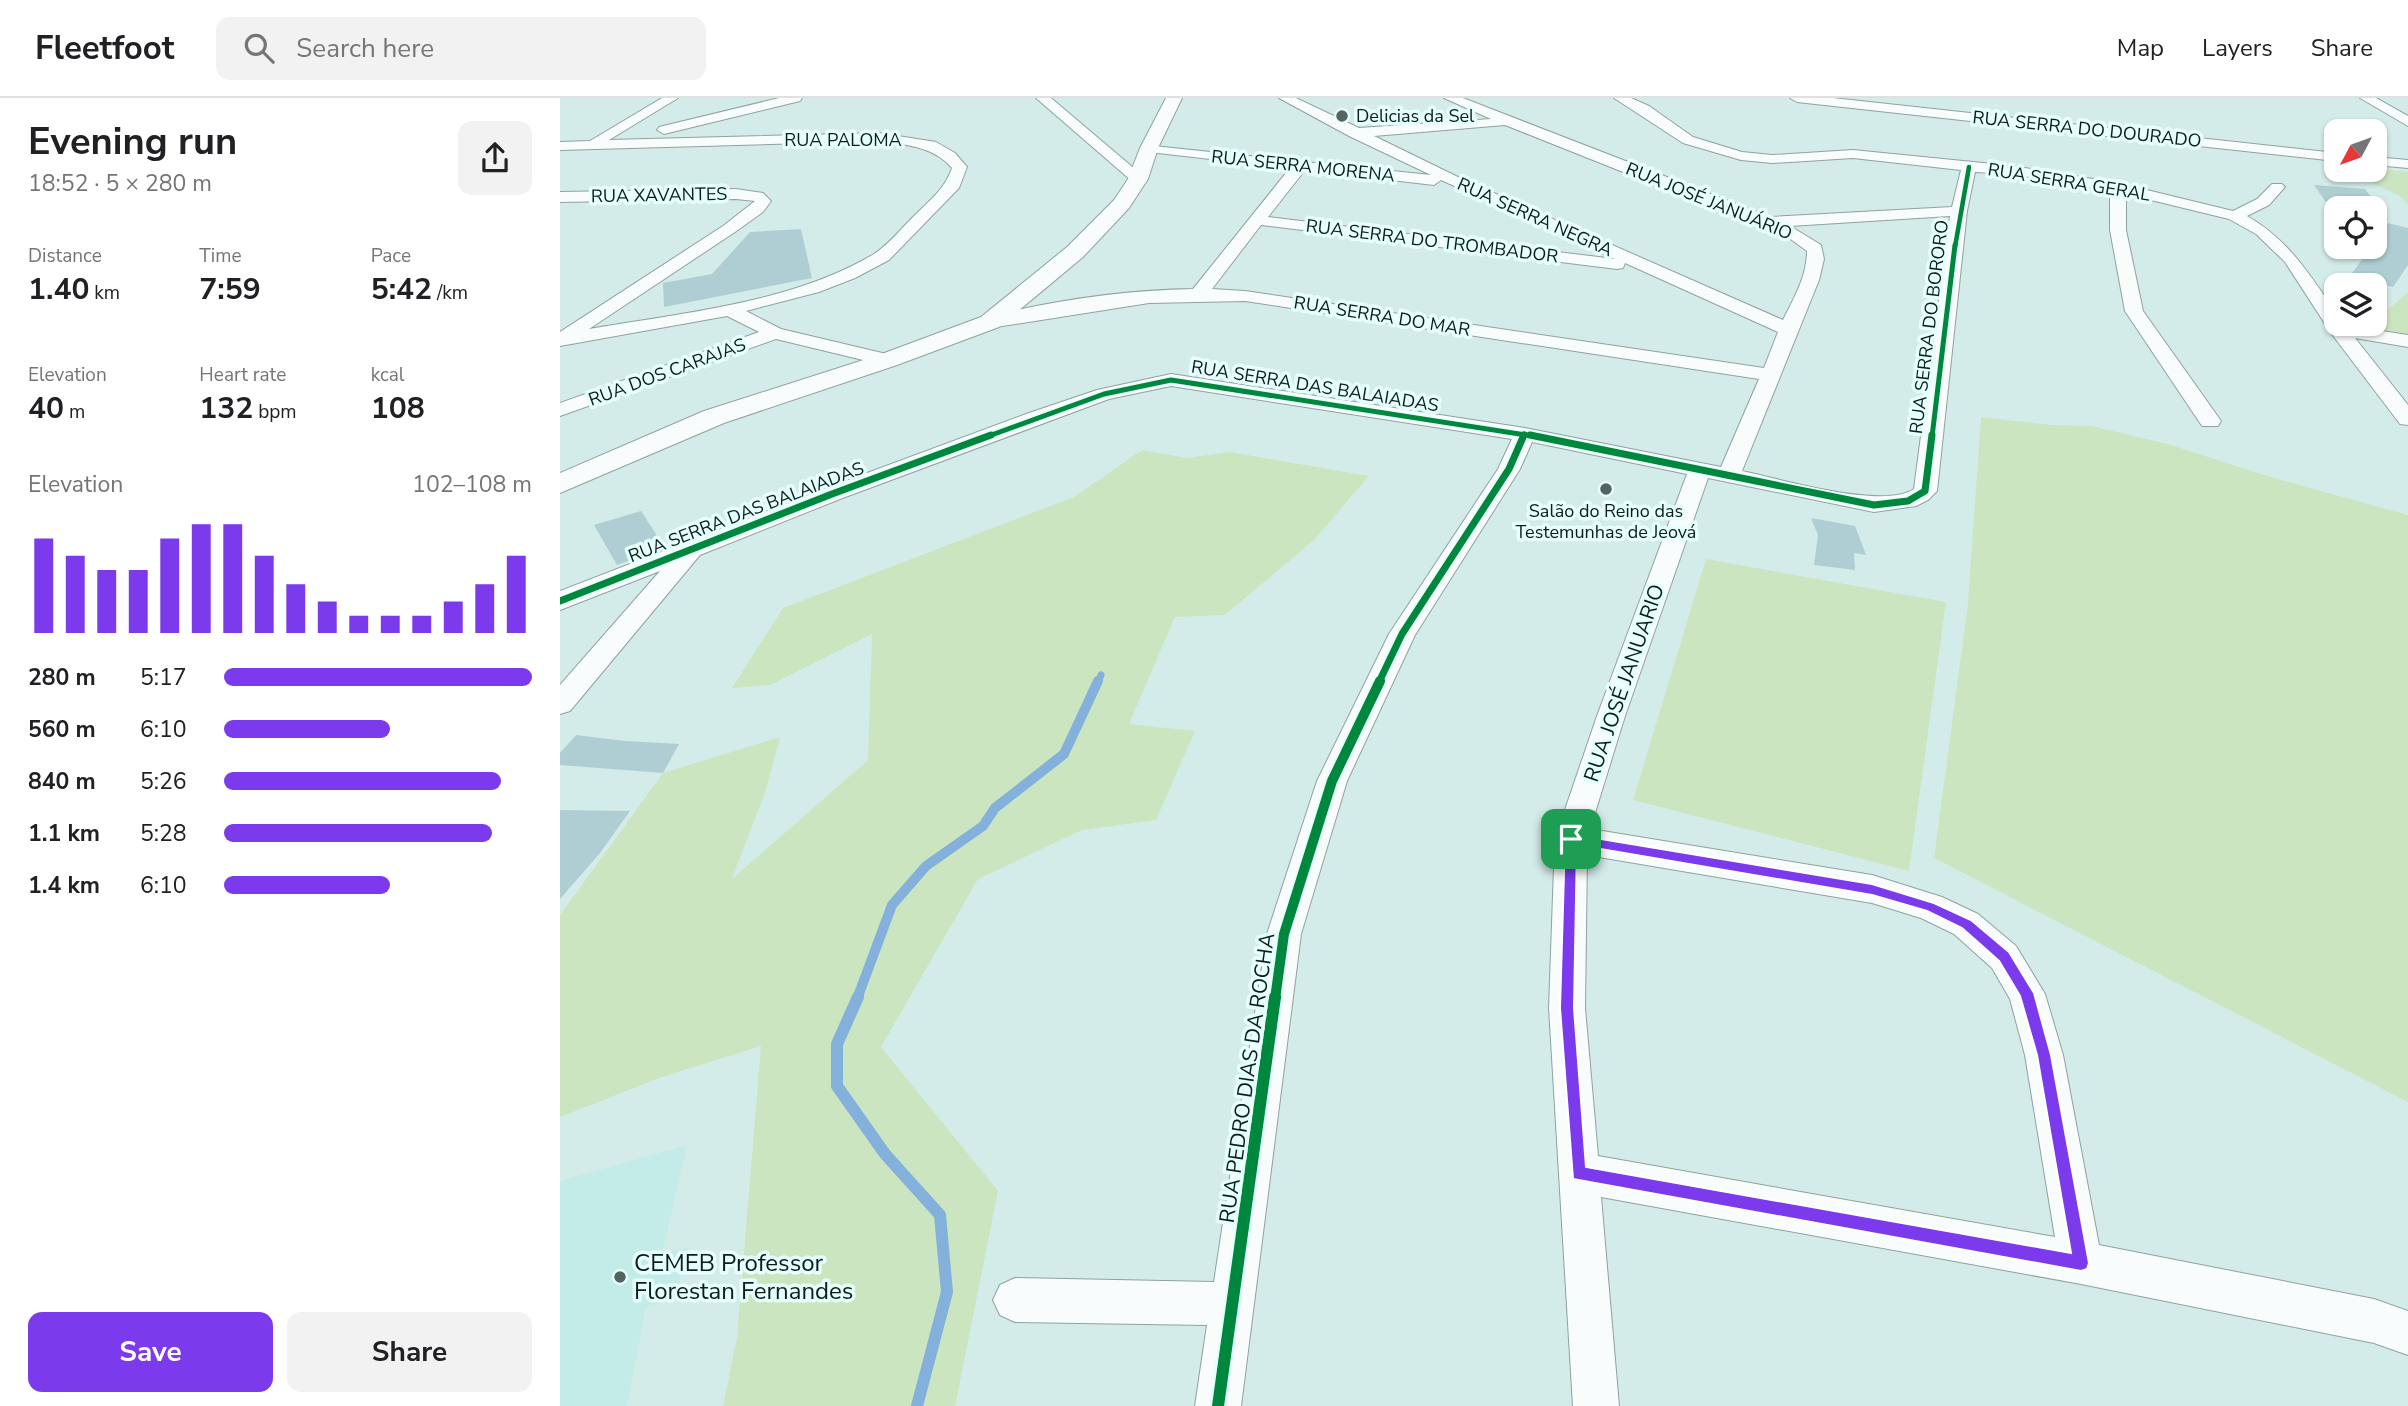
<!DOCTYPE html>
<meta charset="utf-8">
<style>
:root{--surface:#fff;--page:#f2f2f2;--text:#202124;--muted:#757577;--line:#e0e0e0;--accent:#7c3aed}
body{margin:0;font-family:"Nunito Sans",sans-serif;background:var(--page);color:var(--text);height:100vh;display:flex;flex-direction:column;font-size:26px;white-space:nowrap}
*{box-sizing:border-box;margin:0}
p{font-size:23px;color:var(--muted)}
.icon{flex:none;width:38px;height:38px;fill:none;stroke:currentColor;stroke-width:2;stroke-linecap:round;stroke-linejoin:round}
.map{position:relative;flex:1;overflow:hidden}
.side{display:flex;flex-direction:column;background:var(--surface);width:560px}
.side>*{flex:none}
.needle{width:46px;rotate:229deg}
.controls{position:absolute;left:1764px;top:21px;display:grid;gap:14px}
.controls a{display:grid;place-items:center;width:63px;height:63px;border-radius:14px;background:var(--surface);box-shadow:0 2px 5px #0004;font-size:35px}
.pin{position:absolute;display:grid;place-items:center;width:60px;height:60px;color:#fff;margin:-30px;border-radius:14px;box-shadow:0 4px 10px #0006}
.round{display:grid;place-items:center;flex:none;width:74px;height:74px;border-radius:14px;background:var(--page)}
.summary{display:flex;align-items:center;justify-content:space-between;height:119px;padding:0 28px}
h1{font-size:38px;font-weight:700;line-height:52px}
.figures{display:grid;grid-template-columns:repeat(3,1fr);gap:10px;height:119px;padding:7px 28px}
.figures div{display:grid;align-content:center}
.figures b{font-size:30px;font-weight:700}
.figures small{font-size:19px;font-weight:400}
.figures p{font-size:19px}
.chart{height:196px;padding:14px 28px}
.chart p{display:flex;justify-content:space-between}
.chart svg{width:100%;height:126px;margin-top:7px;stroke:var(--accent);stroke-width:6}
.cta{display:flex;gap:14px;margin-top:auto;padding:14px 28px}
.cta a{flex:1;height:80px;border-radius:14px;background:var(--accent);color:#fff;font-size:28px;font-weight:700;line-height:80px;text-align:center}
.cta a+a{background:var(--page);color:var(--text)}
ul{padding:0 28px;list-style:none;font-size:23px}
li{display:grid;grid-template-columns:112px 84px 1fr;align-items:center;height:52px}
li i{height:18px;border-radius:9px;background:var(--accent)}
header{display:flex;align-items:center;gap:42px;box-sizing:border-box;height:98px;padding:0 35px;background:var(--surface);border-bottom:2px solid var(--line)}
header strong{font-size:33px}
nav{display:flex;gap:38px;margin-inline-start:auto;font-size:24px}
.search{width:490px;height:63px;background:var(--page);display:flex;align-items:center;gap:18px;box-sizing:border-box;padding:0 24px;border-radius:14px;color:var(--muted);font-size:26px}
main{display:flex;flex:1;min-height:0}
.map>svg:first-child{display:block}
.built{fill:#c3ebe7}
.green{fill:#cce5c1}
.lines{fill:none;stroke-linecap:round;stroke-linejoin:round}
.stream-far2{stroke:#83b1dc;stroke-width:7}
.stream-far1{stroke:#83b1dc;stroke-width:10}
.stream{stroke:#83b1dc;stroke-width:12}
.building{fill:#aeced4}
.street-casing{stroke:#8fa29f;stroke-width:2}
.secondary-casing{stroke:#8fa29f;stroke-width:2}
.street{fill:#f9fcfc;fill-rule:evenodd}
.secondary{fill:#f9fcfc;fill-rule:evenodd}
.cycleway-far4-casing{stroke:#e5fffc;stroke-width:6}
.cycleway-far3-casing{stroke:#e5fffc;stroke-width:8}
.cycleway-far2-casing{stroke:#e5fffc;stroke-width:10}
.cycleway-far1-casing{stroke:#e5fffc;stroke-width:14}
.cycleway-casing{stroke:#e5fffc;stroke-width:17}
.cycleway-far4{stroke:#00873e;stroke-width:4.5}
.cycleway-far3{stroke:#00873e;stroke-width:5}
.cycleway-far2{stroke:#00873e;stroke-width:7}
.cycleway-far1{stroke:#00873e;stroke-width:10}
.cycleway{stroke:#00873e;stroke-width:12}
.route{fill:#7c3aed;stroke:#fff;stroke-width:2;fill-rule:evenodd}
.poi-dot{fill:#526563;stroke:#e5fffc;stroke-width:2.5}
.labels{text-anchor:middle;stroke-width:7;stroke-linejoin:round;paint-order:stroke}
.far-poi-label{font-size:18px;fill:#0c1d1b;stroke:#e5fffc;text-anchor:start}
.far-street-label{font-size:18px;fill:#0c1d1b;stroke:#e5fffc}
.street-label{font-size:21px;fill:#0c1d1b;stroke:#e5fffc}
.near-poi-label{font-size:24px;fill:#0c1d1b;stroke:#e5fffc;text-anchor:start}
</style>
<header>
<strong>Fleetfoot</strong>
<div class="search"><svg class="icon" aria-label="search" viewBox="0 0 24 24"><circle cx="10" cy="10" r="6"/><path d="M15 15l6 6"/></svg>Search here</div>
<nav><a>Map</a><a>Layers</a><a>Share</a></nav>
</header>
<main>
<section class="side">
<div class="summary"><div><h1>Evening run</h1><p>18:52 · 5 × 280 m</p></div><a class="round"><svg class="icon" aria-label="share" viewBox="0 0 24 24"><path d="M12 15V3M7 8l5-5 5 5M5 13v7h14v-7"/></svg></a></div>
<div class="figures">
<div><p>Distance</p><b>1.40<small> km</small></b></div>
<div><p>Time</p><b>7:59</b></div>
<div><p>Pace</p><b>5:42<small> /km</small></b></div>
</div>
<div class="figures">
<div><p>Elevation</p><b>40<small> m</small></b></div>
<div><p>Heart rate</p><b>132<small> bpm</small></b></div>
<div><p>kcal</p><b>108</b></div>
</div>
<div class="chart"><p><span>Elevation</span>102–108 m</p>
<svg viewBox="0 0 160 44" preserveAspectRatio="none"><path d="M5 44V11M15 44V17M25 44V22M35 44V22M45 44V11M55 44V6M65 44V6M75 44V17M85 44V27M95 44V33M105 44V38M115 44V38M125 44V38M135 44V33M145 44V27M155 44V17"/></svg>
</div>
<ul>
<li><b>280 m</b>5:17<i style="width:100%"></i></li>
<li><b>560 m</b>6:10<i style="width:54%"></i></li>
<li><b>840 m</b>5:26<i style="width:90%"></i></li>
<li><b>1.1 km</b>5:28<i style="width:87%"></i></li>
<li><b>1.4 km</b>6:10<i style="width:54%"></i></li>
</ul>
<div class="cta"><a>Save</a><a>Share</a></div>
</section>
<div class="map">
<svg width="1848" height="1308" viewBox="0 0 1848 1308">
<rect width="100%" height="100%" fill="#d4ece9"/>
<!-- built -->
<path class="built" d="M127,1047L102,1156L128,1149L115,1202L86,1208L67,1308H0V1083Z"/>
<!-- green -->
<path class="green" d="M1815,70L1848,74V107L1840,98L1785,72Z
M1848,194V240L1835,239L1809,228L1815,226V223Z
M1421,319L1493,327L1531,328L1608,346L1707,378L1848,417V1004L1374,760L1408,505Z
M582,352L626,360L670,354L809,378L754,442L665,517L615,519L569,626L635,633L596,722L522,732L418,781L321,949L438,1093L395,1308H163L177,1239L201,948L102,979L0,1019V817L103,675L220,639L206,692L172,781L308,662L312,536L210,587L172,590L223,510L514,399Z
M1146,461L1386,504L1349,773L1073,702Z"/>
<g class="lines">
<!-- stream-far2 -->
<path class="stream-far2" d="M538,584L541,577"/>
<!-- stream-far1 -->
<path class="stream-far1" d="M297,901L332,807L366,768L423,728L435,710L504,656L538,583"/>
<!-- stream -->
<path class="stream" d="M298,899L277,946V988L325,1056L380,1117L387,1194L357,1308"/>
</g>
<!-- building -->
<path class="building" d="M1754,87L1805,91L1828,121L1815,120V110H1776V116H1774Z
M1828,125L1848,130V167L1833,189L1790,178L1811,149H1815V143Z
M241,131L252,180L104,209L103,185L152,176L190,134Z
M81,413L105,450L57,467L34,427Z
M1251,420L1295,428L1306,457L1294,455L1295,472L1254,467L1258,437Z
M16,637L65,643L119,646L103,675L0,667V655Z
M0,712L70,713L40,755L0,801Z"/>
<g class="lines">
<!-- street casing -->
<g class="street-casing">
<path id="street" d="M102,0H118L49,42L319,35L376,44L395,55L407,69L399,90L329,162L295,180L259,194L186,213L221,231L335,258L338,262L335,266L328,268L216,241L0,318V305L199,234L167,218L0,248V234L163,128L195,103L176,101L0,104V94L176,91L203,95L211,103L203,114L175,134L29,231C122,215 232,205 314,156C328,147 341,131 353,119C369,103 385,91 392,70C373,48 346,47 319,43L0,52V44L30,43Z
M219,0H242L240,3L104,36L97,32L99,29Z
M476,0H491L583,78L586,81L583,84H573Z
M719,0H736L799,30L931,21L884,0H903L1210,119L1392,109L1401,72L1293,60L1212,65L1181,62L1123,45L1054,0H1071L1089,8L1133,39L1182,54L1212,57L1293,52L1453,68L1558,85L1673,113L1697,101L1712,86H1722L1725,89L1709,107L1687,118C1728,141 1750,177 1776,215V226L1848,237V249L1795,240L1848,307V327L1840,326L1771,235L1725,164L1696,136L1669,121L1566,96V132L1583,213L1661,323L1658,328H1642L1565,213L1550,132V93L1453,76L1415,74L1407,113L1377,393L1368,402L1356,408L1314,414L1148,380L1065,618L1030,731L1312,777L1382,799L1418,816L1456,848L1485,896L1503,957L1539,1147L1814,1201L1848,1213V1257L1814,1245L1521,1186L1041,1099L1059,1308H1013L989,910L995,741L1037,618L1127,376L972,344L960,371L855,537L787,683L741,836L681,1308H635L647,1227L455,1224L440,1217L433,1202L440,1187L455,1180L654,1184L707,836L757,683L829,536L938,371L952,341L611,288L549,301L280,401L140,457L10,613L0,616V587L100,473L0,512V493L264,391L469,315L537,292L611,276L965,330L1161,369L1199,281L685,203L589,205L430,230L423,228L421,224L423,220C490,203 564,192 633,191L730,70L589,54L582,50L584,47L871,77L789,38ZM945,27L1229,140L1247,153C1247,178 1234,200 1223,222L902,81L814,38ZM745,72L874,87L881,82L1055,161L708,119ZM1390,118L1354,391C1323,412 1221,381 1182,373L1259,182L1264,161L1261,147L1230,128ZM701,127L1057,171L1063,170L1065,165L1218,234L1204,270L685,193L652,191ZM1027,757L1312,805L1361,820L1394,836L1432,870L1450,901L1465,957L1495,1139L1038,1058L1025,910Z
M1230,0H1273L1776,55V63L1237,4Z
M1800,0H1816L1848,18V28Z
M1815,59L1848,62V70L1815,67Z"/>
</g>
<!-- secondary casing -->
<g class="secondary-casing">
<path id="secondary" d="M606,0H622L598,50L588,81L569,110L523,159L439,229L337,267L164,325L0,395V375L144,313L319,257L421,219L507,149L554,102L568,81L580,50Z"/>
</g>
<!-- street -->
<use href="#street" class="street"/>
<!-- secondary -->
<use href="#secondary" class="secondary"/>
<!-- cycleway-far4 casing -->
<g class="cycleway-far4-casing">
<path id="cycleway-far4" d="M1395,149L1409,69"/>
</g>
<!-- cycleway-far3 casing -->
<g class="cycleway-far3-casing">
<path id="cycleway-far3" d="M426,339L544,296L611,282L979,339
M964,339L965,336
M1372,339L1395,147"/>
</g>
<!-- cycleway-far2 casing -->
<g class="cycleway-far2-casing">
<path id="cycleway-far2" d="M970,337L1314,407L1348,403L1365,393L1372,337
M0,503L272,396L431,337
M819,584L842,536L949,371L964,337"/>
</g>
<!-- cycleway-far1 casing -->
<g class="cycleway-far1-casing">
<path id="cycleway-far1" d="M715,901L724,836L772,683L820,583"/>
</g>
<!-- cycleway casing -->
<g class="cycleway-casing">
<path id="cycleway" d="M658,1308L715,899"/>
</g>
<!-- cycleway-far4 -->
<use href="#cycleway-far4" class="cycleway-far4"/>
<!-- cycleway-far3 -->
<use href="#cycleway-far3" class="cycleway-far3"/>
<!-- cycleway-far2 -->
<use href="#cycleway-far2" class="cycleway-far2"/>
<!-- cycleway-far1 -->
<use href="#cycleway-far1" class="cycleway-far1"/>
<!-- cycleway -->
<use href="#cycleway" class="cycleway"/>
</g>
<!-- route -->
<path class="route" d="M1011,736L1312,786L1374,805L1411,822L1449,854L1474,895L1491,957L1529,1165L1527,1171L1521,1173L1013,1081L1000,910L1005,741ZM1017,747L1312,797L1367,813L1402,830L1439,863L1460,898L1477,957L1511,1155L1026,1069L1014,910Z"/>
<!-- markers -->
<g class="poi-dot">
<circle cx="782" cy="18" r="7"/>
<circle cx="1046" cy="391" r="7"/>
<circle cx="60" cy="1179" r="7"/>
</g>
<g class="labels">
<!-- far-poi labels -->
<g class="far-poi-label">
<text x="796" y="24">Delicias da Sel</text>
<text x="1046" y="419" text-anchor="middle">Salão do Reino das<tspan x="1046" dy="21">Testemunhas de Jeová</tspan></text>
</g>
<!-- far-street labels -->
<g class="far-street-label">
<text transform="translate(1527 31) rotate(6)" y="6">RUA SERRA DO DOURADO</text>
<text x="283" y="48">RUA PALOMA</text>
<text transform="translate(743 68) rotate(6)" y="6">RUA SERRA MORENA</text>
<text transform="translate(1509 84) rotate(9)" y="6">RUA SERRA GERAL</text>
<text transform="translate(99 97) rotate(-1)" y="6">RUA XAVANTES</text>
<text transform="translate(1149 103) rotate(22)" y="6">RUA JOSÉ JANUÁRIO</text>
<text transform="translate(975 119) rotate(24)" y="6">RUA SERRA NEGRA</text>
<text transform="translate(872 143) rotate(7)" y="6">RUA SERRA DO TROMBADOR</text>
<text transform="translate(822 218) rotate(9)" y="6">RUA SERRA DO MAR</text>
<text transform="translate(1369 229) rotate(-83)" y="6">RUA SERRA DO BORORO</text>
<text transform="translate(107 274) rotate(-20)" y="6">RUA DOS CARAJAS</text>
<text transform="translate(755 288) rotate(9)" y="6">RUA SERRA DAS BALAIADAS</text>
<text transform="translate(186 414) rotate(-21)" y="6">RUA SERRA DAS BALAIADAS</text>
</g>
<!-- street labels -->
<g class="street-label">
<text transform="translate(1064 585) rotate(-71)" y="7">RUA JOSÉ JANUARIO</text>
<text transform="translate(687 980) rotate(-82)" y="7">RUA PEDRO DIAS DA ROCHA</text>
</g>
<!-- near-poi labels -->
<g class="near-poi-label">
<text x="74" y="1173">CEMEB Professor<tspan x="74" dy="28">Florestan Fernandes</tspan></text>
</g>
</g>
</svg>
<div class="controls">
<a><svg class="needle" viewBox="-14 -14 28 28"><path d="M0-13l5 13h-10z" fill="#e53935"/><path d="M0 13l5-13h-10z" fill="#757577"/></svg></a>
<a><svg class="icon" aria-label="locate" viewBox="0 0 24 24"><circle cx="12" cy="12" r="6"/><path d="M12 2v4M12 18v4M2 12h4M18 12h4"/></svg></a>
<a><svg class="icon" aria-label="layers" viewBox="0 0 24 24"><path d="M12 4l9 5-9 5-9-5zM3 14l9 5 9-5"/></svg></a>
</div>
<div class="pin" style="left:1011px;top:741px;background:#1e9e55"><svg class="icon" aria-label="arrive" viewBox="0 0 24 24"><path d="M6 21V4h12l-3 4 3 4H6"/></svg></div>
</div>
</main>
